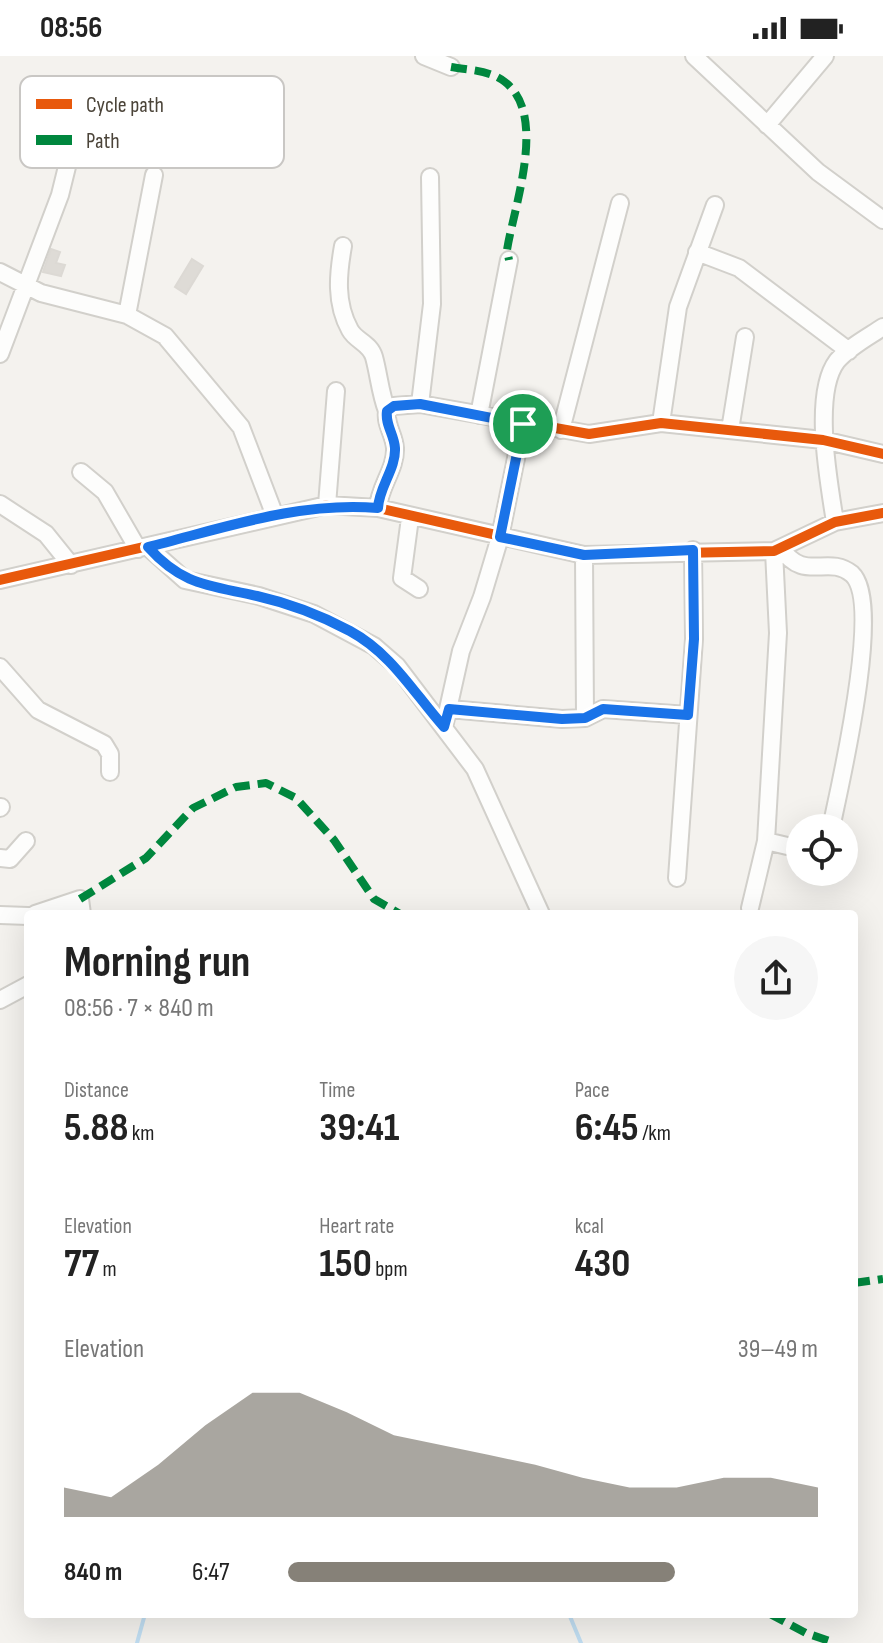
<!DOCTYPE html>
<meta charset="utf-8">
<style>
:root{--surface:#fff;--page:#f6f6f6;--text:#222;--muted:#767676;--accent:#868178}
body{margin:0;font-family:"Sofia Sans Condensed",sans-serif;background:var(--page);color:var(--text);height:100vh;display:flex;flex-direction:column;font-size:30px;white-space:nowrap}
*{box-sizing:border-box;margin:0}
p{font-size:26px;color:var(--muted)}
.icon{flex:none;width:44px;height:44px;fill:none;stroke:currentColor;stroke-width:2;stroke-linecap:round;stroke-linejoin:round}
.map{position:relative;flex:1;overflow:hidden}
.side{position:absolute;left:24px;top:854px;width:834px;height:708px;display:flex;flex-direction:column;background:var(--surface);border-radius:8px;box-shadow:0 8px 32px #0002}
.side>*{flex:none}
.fabs{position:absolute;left:786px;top:758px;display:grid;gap:16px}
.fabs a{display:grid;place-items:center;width:72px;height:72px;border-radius:50%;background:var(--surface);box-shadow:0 8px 32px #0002;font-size:40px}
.pin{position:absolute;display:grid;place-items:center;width:68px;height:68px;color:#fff;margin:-34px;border:4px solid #fff;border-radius:50%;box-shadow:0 2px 8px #0007}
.round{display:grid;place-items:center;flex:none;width:84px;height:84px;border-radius:42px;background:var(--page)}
.summary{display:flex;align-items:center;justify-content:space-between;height:136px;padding:0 40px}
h1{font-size:44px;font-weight:700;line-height:60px}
.figures{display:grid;grid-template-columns:repeat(3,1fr);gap:12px;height:136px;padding:8px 40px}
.figures div{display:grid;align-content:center}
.figures b{font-size:40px;font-weight:700}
.figures small{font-size:22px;font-weight:400}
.figures p{font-size:22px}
.chart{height:224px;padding:16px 40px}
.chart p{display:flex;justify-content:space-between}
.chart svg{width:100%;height:144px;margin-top:8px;fill:var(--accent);opacity:.7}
ul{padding:0 40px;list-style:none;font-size:26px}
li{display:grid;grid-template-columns:128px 96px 1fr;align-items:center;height:60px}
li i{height:20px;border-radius:10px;background:var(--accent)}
.status{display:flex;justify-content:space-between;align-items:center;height:56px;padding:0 40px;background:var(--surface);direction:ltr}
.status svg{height:22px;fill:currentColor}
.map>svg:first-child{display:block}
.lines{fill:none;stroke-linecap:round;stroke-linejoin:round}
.stream{stroke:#c0ddf1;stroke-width:4}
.building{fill:#dedbd6;stroke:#dcd9d4;stroke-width:2}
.minor-casing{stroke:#d2d0cb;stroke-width:20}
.minor{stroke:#fdfdfc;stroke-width:16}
.quiet{stroke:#00873e;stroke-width:8;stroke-dasharray:16 8;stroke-linecap:butt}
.cycleway-casing{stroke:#fff;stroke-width:15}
.cycleway{stroke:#e8590c;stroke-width:10}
.route-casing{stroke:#fff;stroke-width:16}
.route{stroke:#1a73e8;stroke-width:10}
.key{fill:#fff;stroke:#c9c7c4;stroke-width:2}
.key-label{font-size:22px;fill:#4b4439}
</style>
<div class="status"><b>08:56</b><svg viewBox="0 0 49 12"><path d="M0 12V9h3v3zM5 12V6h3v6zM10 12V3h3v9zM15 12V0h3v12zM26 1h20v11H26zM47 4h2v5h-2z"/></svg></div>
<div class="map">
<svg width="883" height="1587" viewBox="0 0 883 1587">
<rect width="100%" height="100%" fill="#f4f2ee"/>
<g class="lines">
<!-- stream -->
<path class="stream" d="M569,1558L581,1587
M137,1587L145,1558"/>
</g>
<!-- building -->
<path class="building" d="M51,193L60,196L56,207L65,209L61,220L43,216Z
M192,203L203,210L186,238L175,231Z"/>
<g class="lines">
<!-- minor casing -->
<g class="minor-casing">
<path id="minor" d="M424,0L451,11
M694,0L818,116L883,164
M767,69L825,0
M343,190C338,218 335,247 350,274C356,285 370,287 374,301C379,319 380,337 387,355
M697,196L739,212L849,295
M0,216L41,237L127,259L165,280L241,371L275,460
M127,259L154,119
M0,298L60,139L80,58
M420,348L432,248L430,121
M479,359L509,204
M661,367L678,251L715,149
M561,374L620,147
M730,374L745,281
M81,416L105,436L138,493
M0,448L46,478L71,509
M327,449L336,335
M378,452C379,431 396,413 395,392C394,378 385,369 387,355L394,350L420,348L589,378L661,367L823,384L883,398
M410,462L402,522L419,533
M835,466C829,427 812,338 837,305C849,291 868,281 883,271
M148,491L185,524L259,540L314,558L374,590L397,610L475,713L541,858
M781,492C804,527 828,498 852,518C883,547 840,729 831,772
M584,499L585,662
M0,524L327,449L378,452L584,499L774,495L835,466L883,457
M0,611L38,654L104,688L110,698V716
M449,653L562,663L585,662L603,653L688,659
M444,671L461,595L482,541L500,481L523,368
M0,752L1,751
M766,785L800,793
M0,802L10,803L26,785
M677,822L694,583L693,494
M750,852L766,785L778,577L774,495
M35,858L80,843L82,858
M0,859L28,860
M0,944L28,929"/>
</g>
<!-- minor -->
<use href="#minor" class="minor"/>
<!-- quiet -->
<path class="quiet" d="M451,11C468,14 490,14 505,26C548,59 514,150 507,194L509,204
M80,843L146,802L193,752L236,731L266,727L296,742L334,784L374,843L400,858
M854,1227L883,1223
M770,1558L806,1577L835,1587"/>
<!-- cycleway casing -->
<g class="cycleway-casing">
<path id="cycleway" d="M378,452C379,431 396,413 395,392C394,378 385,369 387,355L394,350L420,348L589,378L661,367L823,384L883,398
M0,524L327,449L378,452L584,499L774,495L835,466L883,457"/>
</g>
<!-- cycleway -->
<use href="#cycleway" class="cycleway"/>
</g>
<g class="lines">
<!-- route casing -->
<g class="route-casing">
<path id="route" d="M420,348L523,368L500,481L584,499L693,494L694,583L688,659L603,653L585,662L562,663L449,653L444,671C413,636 392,598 350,575C322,560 288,547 257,540C209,529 183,530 148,491C224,472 300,445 378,452C379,431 396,413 395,392C394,378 385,369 387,355L394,350Z"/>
</g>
<!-- route -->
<use href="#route" class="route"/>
</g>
<!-- legend -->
<rect x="20" y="20" width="264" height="92" rx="12" class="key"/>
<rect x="36" y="43" width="36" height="10" fill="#e8590c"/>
<rect x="36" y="79" width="36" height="10" fill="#00873e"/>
<g class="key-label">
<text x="86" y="56">Cycle path</text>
<text x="86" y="92">Path</text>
</g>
</svg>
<div class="fabs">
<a><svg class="icon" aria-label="locate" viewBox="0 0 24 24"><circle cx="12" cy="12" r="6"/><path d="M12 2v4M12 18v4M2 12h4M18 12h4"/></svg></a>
</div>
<div class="pin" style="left:523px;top:368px;background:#1e9e55"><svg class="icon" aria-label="arrive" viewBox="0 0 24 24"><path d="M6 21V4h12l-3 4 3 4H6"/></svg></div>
<section class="side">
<div class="summary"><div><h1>Morning run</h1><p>08:56 · 7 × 840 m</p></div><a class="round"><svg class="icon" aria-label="share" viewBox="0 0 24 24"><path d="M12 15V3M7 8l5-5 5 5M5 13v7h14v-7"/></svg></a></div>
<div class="figures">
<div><p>Distance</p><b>5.88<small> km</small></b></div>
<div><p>Time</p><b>39:41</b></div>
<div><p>Pace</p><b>6:45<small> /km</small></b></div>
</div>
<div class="figures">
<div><p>Elevation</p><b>77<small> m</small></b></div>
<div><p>Heart rate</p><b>150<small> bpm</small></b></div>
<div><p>kcal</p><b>430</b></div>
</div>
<div class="chart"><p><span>Elevation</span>39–49 m</p>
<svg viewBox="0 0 160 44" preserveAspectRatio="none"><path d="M0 44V35L10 38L20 28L30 16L40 6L50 6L60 12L70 19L80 22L90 25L100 28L110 32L120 35L130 35L140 32L150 32L160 35V44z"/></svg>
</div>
<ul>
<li><b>840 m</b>6:47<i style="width:73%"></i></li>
</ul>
</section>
</div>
